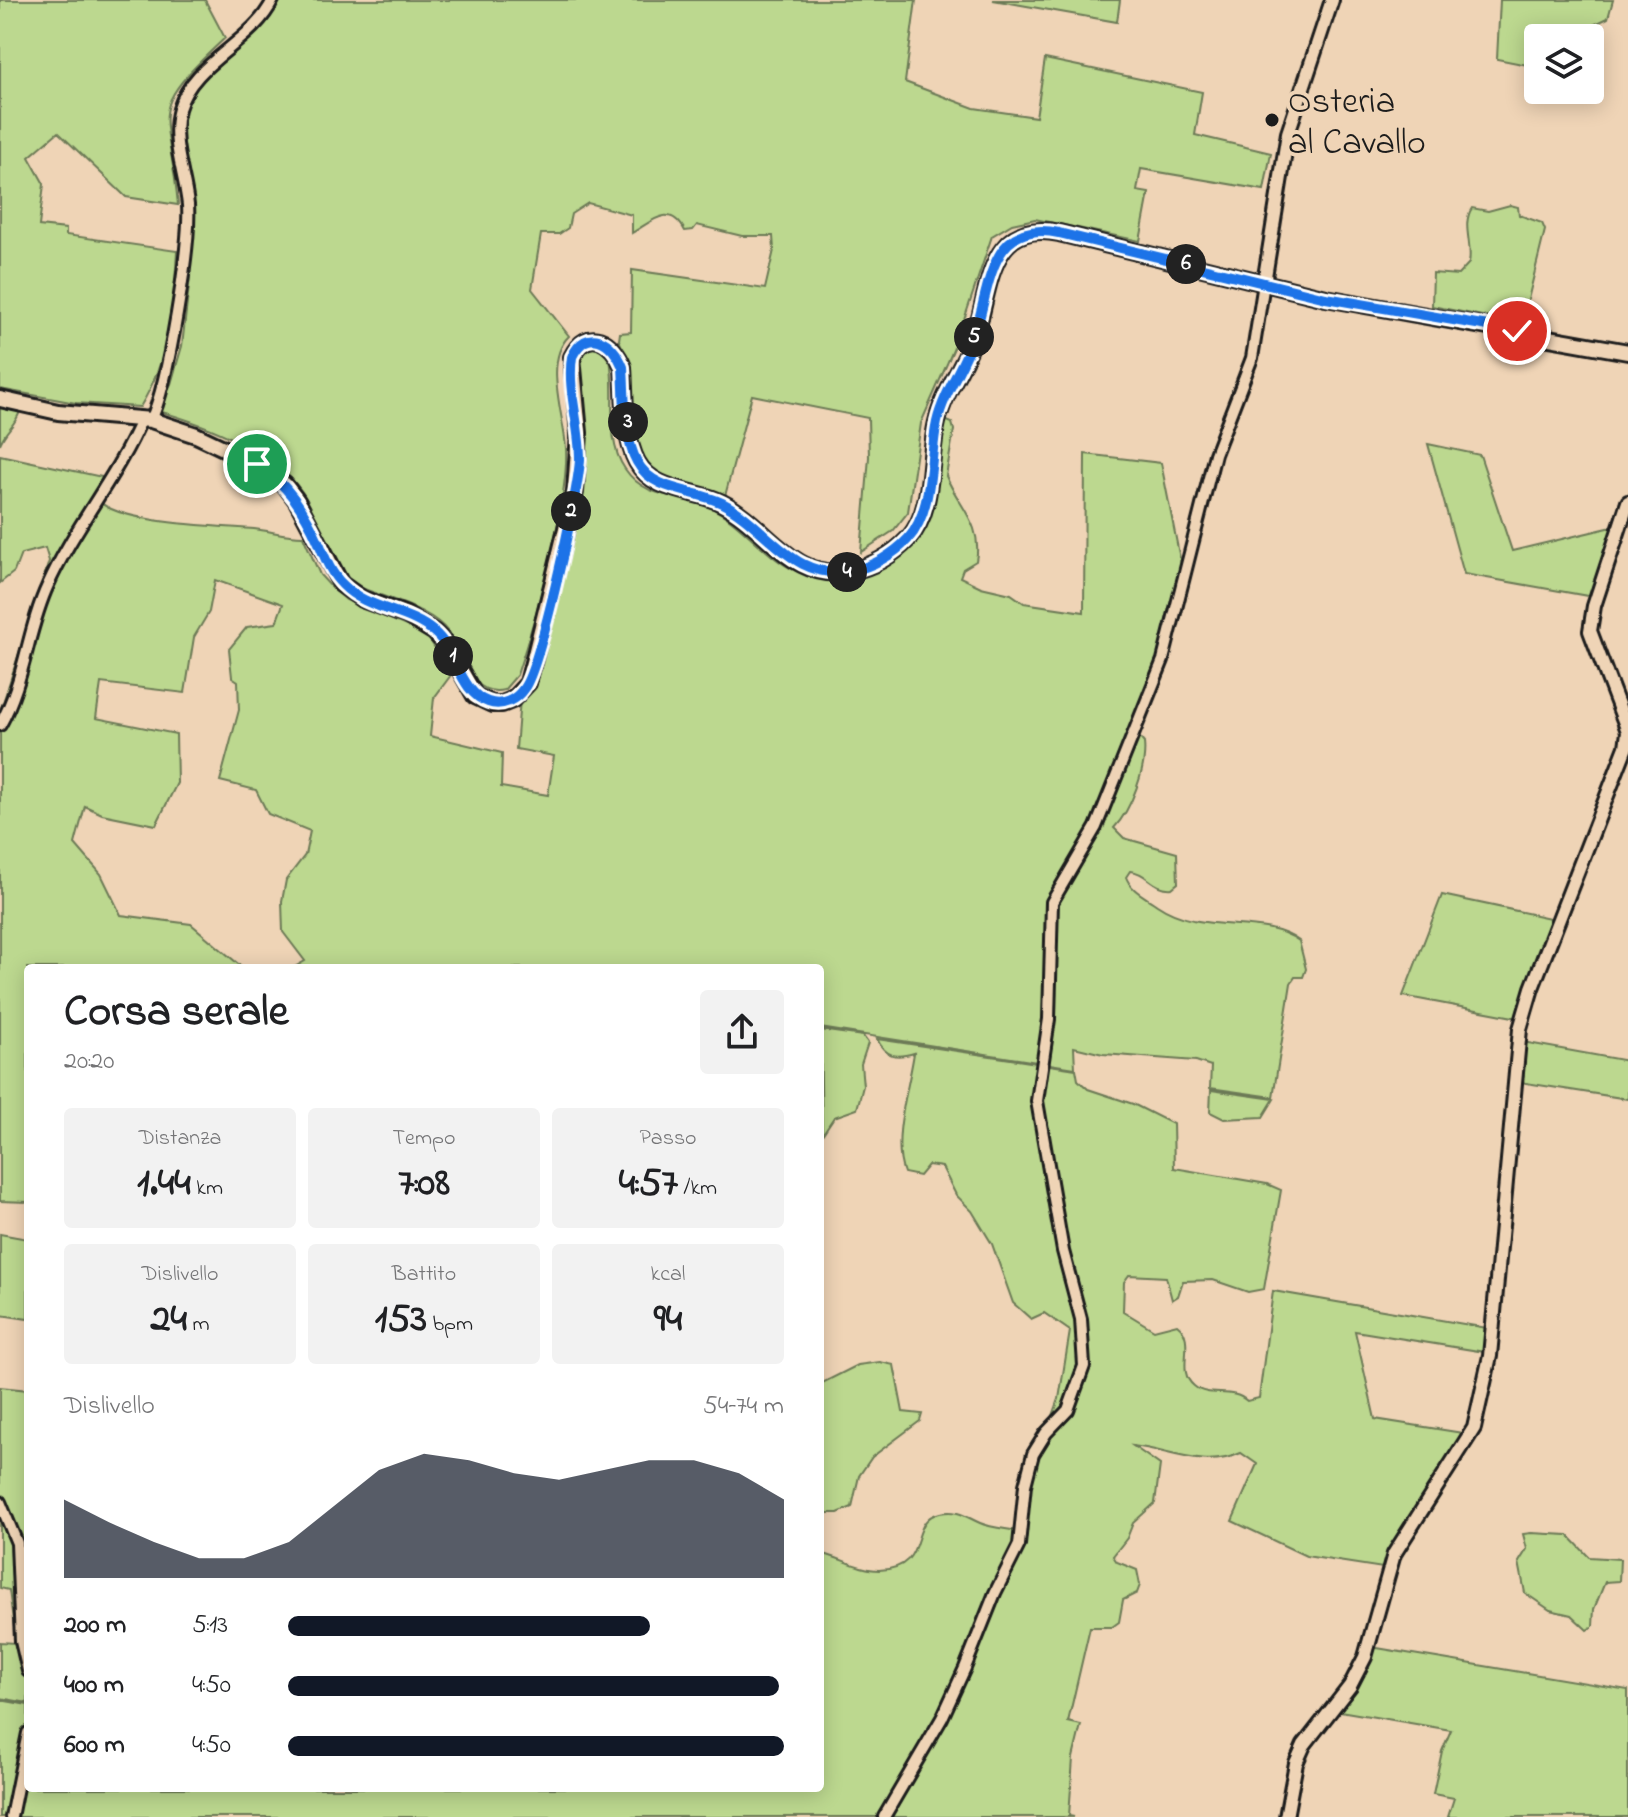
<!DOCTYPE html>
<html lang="it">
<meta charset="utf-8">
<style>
:root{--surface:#fff;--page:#f2f2f2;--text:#202124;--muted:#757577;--accent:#111827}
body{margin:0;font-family:"Indie Flower",sans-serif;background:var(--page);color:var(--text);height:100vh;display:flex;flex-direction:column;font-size:30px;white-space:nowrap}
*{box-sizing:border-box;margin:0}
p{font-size:26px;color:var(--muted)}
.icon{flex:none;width:44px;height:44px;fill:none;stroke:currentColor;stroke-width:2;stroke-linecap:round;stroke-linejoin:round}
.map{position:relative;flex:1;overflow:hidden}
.sheet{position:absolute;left:24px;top:964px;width:800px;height:828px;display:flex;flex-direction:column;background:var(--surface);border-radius:8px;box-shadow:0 4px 20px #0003}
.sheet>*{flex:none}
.fabs{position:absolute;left:1524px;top:24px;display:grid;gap:16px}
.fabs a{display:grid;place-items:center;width:80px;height:80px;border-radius:8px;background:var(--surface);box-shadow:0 4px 20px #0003;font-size:40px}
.pin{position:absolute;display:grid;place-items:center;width:68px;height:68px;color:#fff;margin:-34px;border:4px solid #fff;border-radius:50%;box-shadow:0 2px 8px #0007}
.km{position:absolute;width:40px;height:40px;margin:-20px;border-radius:50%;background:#222;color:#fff;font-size:22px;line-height:40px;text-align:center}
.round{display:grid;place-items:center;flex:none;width:84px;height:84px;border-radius:8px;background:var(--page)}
.overview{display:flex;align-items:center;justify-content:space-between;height:136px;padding:0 40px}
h1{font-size:44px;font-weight:700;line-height:60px}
.figures{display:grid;grid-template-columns:repeat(3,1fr);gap:12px;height:136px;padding:8px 40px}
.figures div{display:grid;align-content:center;border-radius:8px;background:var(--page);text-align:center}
.figures b{font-size:40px;font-weight:700}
.figures small{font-size:22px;font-weight:400}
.figures p{font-size:22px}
.chart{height:224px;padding:16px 40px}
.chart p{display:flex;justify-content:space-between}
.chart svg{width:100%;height:144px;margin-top:8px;fill:var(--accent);opacity:.7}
ul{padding:0 40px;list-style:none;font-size:26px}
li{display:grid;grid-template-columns:128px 96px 1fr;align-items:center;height:60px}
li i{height:20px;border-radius:10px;background:var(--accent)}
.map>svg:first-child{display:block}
.green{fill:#bcd88f;stroke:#6c7a56;stroke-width:2}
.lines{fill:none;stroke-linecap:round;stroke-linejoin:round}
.minor-casing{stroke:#1c1c1c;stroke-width:16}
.tertiary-casing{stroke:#1c1c1c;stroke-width:18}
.secondary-casing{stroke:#1c1c1c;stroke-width:20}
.minor{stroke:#efd4b6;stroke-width:10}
.tertiary{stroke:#efd4b6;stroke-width:12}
.secondary{stroke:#efd4b6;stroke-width:14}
.route-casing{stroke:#fff;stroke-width:16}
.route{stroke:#1a73e8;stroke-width:10}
.poi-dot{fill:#1c1c1c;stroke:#efd4b6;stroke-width:3}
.labels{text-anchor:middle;stroke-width:8;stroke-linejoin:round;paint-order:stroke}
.poi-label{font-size:36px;fill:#1c1c1c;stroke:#efd4b6;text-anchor:start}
</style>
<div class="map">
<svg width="1628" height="1817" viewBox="0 0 1628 1817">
<rect width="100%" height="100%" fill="#efd4b6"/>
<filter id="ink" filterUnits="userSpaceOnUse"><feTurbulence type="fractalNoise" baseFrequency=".0125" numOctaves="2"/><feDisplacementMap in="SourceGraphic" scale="16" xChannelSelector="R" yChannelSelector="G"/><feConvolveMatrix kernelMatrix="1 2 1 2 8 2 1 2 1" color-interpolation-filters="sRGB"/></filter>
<g filter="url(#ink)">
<!-- green -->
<path class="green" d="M0,0H205L225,38C142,115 169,105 178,205L126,197L58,132L29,157L44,184L39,226L66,229V235L177,251C174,307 170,358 140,407L76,403L0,389Z
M277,0H916L905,82L974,108L1036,117L1045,59L1202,92L1195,135L1271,153L1264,190L1141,169L1137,191L1149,193L1140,241L1035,219L1012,224L992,236L957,341L921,423L908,512L893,531L861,552L869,457L868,418L752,395L725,496L656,475L635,453L628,361L619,340L620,333L631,332L632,270L765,289L774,250L773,236H742L697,225L693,230L685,231C669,201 650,223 632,233V215L588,203L571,214L568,228L559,234H541L532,289L569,336C543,361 564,415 566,448C569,502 535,621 517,675L504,690C469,698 464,654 449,633C430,607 384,599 355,585C327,562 324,530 307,500C281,452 205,424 155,410L171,384L182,346L190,277L193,217L179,132L180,110L200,81L257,28Z
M993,0H1120L1117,22Z
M1500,0H1613L1608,18L1585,29L1583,38H1538V67L1497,59Z
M1510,205L1518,207L1519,215L1542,223L1545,230L1522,324L1432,306L1433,273L1458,275L1469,263C1473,244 1461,225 1472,208L1488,211Z
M594,346L609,354C618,390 603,438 625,469C645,499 677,494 707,506C741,520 762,555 796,571C812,578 833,580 850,576L917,532L940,418L952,423L954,430L946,476C959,507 983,524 976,561L963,569L960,577L981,587L1011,594L1024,603L1084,612L1085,454L1161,463L1183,574L1135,732L1144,743C1147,768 1131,810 1114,828L1124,838L1177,853L1178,883L1172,888C1153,890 1147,872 1130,871L1126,877C1132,892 1145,896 1157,905C1202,936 1261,914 1299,941L1306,969L1303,977H1295L1291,983L1273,1097L1210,1088L1211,1066L1196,1061L1103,1054L1074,1047L1075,1068L820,1028V968H293L305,961L283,932L282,901L286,880L305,855L310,831L268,814L256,790L220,781L239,710L238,681L232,677L229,649L247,627L276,623L283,604L215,580L209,612L194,637L185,693L101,683L96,718L176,734L177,783L156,825L102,814L85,806L75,844L101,874L121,915L191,924L243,968H28V1202L0,1201V712L49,561L45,548L21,554L14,572L0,583V455L102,477L98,500C118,524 222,526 254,529C271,531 286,536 303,536L320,575L332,588L346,600L427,635L451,675L434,698L430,736L502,753L501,787L548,795L554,756L516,749L520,699L533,683L545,647L571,534L578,350Z
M0,407L20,411C16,425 5,430 0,444Z
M1428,444L1480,455L1512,551L1625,524L1599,598L1464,574Z
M1442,895L1559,920L1524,1019L1403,996Z
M820,1030L863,1036L868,1043L861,1064L863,1086L857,1109L834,1117L822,1135Z
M877,1039L1076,1069L1078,1080L1088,1089L1133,1104L1173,1124L1174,1168L1267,1184L1281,1190L1264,1289L1248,1292L1213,1280L1183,1281L1178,1296L1172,1300L1166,1277L1129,1275L1124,1282L1123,1311L1154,1330L1177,1324C1198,1340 1174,1370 1194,1386C1209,1399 1232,1387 1247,1401L1259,1398L1273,1291L1493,1329L1491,1353L1355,1331L1375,1419L1469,1434L1389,1569L1306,1556L1232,1521L1257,1464L1241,1453C1203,1470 1170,1450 1133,1446L1160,1465L1155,1503L1133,1523L1127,1538L1113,1556L1117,1562L1137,1570L1140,1585L1137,1593L1123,1600L1119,1622L1112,1627H1090L1068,1722L1081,1725L1073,1758L1069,1816L1074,1817H0V1700L28,1705V1788H820V1553C839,1557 859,1570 879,1570C932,1568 906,1520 940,1513C958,1509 966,1517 980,1523C991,1528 1009,1529 1022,1532L1021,1486L1045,1438L1059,1399L1070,1331L1044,1313L1031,1319L1013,1303L992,1244L972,1211L956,1195L942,1167L928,1165L919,1176L904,1173C891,1140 909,1088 914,1053C897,1058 886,1058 877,1039Z
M1517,1041L1628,1061V1099L1514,1081Z
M1211,1090L1274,1099L1263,1117L1224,1119L1210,1112Z
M0,1234L28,1239V1319L0,1315Z
M880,1362L894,1365L903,1412L922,1414L920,1421L872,1457L859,1476L852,1507L838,1513H820V1384L858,1365Z
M0,1387L28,1390V1703L0,1698V1642L16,1643L9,1590L0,1588Z
M1531,1533L1568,1535L1589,1557L1620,1559L1619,1581L1605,1582L1594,1609L1593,1626L1587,1630L1571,1615L1550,1610L1525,1593L1519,1562L1527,1549L1523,1534Z
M1371,1647L1628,1690V1817H1448L1454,1798L1433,1794L1442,1751L1451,1730L1340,1711L1367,1663Z"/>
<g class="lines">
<!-- minor casing -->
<g class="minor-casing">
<path id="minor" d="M151,420C168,385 191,243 188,205C185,174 170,140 179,109C193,61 252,44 273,0
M0,725C25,681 27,630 48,585C74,527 117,477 142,418
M0,1502L17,1543L21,1641L28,1671
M11,1817L28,1733
M884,1817L942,1718L965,1668L995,1593L1019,1545L1025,1485L1033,1454L1046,1433L1068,1410L1084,1366L1081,1319L1063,1251L1037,1101L1049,1019L1052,902L1096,827L1163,660L1215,454L1252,358L1264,283"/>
</g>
<!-- tertiary casing -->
<g class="tertiary-casing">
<path id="tertiary" d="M1264,283L1288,133L1332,0
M1628,502L1594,606L1590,631L1628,731
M1286,1817L1296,1763L1304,1745L1350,1686L1365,1657L1394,1554L1474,1428L1490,1356L1520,1029L1532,988L1626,747L1628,732"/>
</g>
<!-- secondary casing -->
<g class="secondary-casing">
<path id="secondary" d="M0,399L58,412L151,420L196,435L257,464L285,485L297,501L341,584L362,599L406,615L434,632L445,643L475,696L492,704H502L512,700L528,683L575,492L579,433L572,357C587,325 613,341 623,367C625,396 623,436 637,462C654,493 695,489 722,503C768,526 792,583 851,571C872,567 893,555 908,539C935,510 928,458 937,422C944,392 963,368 974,339C991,292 986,218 1059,233L1326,298L1628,352"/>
</g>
<!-- minor -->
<use href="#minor" class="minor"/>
<!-- tertiary -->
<use href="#tertiary" class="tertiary"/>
<!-- secondary -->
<use href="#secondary" class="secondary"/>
</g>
</g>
<g class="lines" filter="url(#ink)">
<!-- route casing -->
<g class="route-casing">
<path id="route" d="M257,464C288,484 304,510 319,543C325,558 331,574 343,585C367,610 407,609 434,632C456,650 460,693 488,702C502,707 516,700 524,688C540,667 579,490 580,459C580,425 567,390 572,357C587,325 613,341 623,367C625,396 623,436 637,462C654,493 695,489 722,503C768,526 792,582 851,571C872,567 893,555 908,539C934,510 929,458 937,422C944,392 963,368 973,339C991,292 986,218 1059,233L1326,298L1517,331"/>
</g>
<!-- route -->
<use href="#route" class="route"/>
</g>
<!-- markers -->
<circle class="poi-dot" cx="1272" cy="120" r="8"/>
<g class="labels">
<!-- poi labels -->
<g class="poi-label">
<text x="1288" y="112">Osteria<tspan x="1288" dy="41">al Cavallo</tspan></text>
</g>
</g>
</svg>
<div class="fabs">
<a><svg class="icon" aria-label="layers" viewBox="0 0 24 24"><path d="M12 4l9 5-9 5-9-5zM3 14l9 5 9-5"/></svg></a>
</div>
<div class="pin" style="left:257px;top:464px;background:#1e9e55"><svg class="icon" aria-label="arrive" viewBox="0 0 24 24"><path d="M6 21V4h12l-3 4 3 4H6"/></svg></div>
<div class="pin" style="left:1517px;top:331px;background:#d93025"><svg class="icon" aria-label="check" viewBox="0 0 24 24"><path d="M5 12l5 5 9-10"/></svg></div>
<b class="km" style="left:453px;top:656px">1</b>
<b class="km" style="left:571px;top:511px">2</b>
<b class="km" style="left:628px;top:422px">3</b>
<b class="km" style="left:847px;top:572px">4</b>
<b class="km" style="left:974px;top:337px">5</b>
<b class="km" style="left:1186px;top:264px">6</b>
<section class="sheet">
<div class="overview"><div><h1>Corsa serale</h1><p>20:20</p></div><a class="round"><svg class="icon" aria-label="share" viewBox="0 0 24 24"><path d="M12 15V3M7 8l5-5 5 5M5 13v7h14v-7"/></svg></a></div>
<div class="figures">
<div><p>Distanza</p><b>1.44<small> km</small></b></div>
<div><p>Tempo</p><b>7:08</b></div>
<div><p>Passo</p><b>4:57<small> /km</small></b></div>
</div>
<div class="figures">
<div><p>Dislivello</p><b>24<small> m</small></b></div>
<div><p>Battito</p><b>153<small> bpm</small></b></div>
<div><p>kcal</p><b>94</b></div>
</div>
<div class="chart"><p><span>Dislivello</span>54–74 m</p>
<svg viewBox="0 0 160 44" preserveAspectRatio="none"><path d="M0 44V20L10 27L20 33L30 38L40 38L50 33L60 22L70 11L80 6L90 8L100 12L110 14L120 11L130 8L140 8L150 12L160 20V44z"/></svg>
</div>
<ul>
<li><b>200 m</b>5:13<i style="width:73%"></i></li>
<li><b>400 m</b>4:50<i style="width:99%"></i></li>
<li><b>600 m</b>4:50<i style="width:100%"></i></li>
</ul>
</section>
</div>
